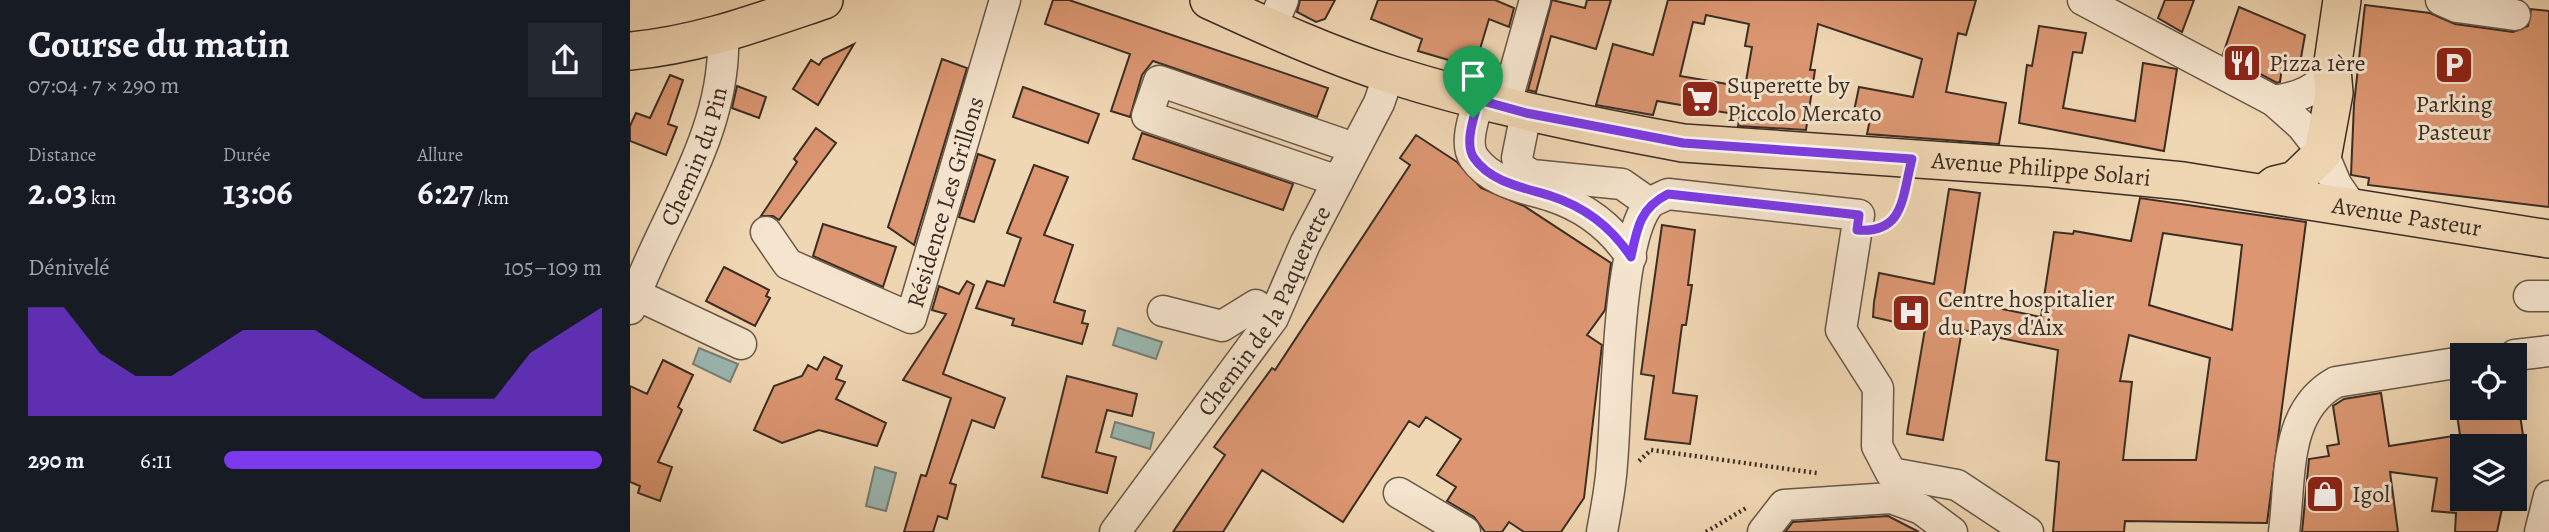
<!DOCTYPE html>
<html lang="fr">
<meta charset="utf-8">
<style>
:root{--surface:#171b24;--page:#242831;--text:#f1f3f6;--muted:#9ea1a6;--accent:#7c3aed}
body{margin:0;font-family:Alegreya,serif;background:var(--page);color:var(--text);height:100vh;display:flex;flex-direction:column;font-size:26px;white-space:nowrap}
*{box-sizing:border-box;margin:0}
p{font-size:23px;color:var(--muted)}
.icon{flex:none;width:38px;height:38px;fill:none;stroke:currentColor;stroke-width:2;stroke-linecap:round;stroke-linejoin:round}
.map{position:relative;flex:1;overflow:hidden}
.drawer{display:flex;flex-direction:column;background:var(--surface);width:630px}
.drawer>*{flex:none}
.fabs{position:absolute;left:1820px;top:343px;display:grid;gap:14px}
.fabs a{display:grid;place-items:center;width:77px;height:77px;border-radius:0px;background:var(--surface);box-shadow:0 7px 28px #0002;font-size:35px}
.pin{position:absolute;display:grid;place-items:center;width:60px;height:60px;color:#fff;margin:-72px -30px;border-radius:50% 50% 50% 0;rotate:-45deg;box-shadow:0 0 7px #0007}
.pin .icon{rotate:45deg}
.round{display:grid;place-items:center;flex:none;width:74px;height:74px;border-radius:0px;background:var(--page)}
.head{display:flex;align-items:center;justify-content:space-between;height:119px;padding:0 28px}
h1{font-size:38px;font-weight:600;line-height:52px}
.figures{display:grid;grid-template-columns:repeat(3,1fr);gap:10px;height:119px;padding:7px 28px}
.figures div{display:grid;align-content:center}
.figures b{font-size:35px;font-weight:600}
.figures small{font-size:19px;font-weight:400}
.figures p{font-size:19px}
.chart{height:196px;padding:14px 28px}
.chart p{display:flex;justify-content:space-between}
.chart svg{width:100%;height:126px;margin-top:7px;fill:var(--accent);opacity:.7}
ul{padding:0 28px;list-style:none;font-size:23px}
li{display:grid;grid-template-columns:112px 84px 1fr;align-items:center;height:52px}
li i{height:18px;border-radius:9px;background:var(--accent)}
main{display:flex;flex:1;min-height:0}
.map>svg:first-child{display:block}
.water{fill:#9bb8b2;stroke:#758079;stroke-width:2}
.building{fill:#dc9772;stroke:#3b2d24;stroke-width:2;fill-rule:evenodd}
.lines{fill:none;stroke-linecap:round;stroke-linejoin:round}
.minor-casing{stroke:#685848;stroke-width:33}
.major-casing{stroke:#3b2d24;stroke-width:40}
.path{stroke:#3b2d24;stroke-width:4.5;stroke-dasharray:2 3.5;stroke-linecap:butt}
.minor{stroke:#f5e5ce;stroke-width:30}
.major{stroke:#f0d7b3;stroke-width:37}
.route-casing{stroke:#fff;stroke-width:14}
.route{stroke:#7c3aed;stroke-width:9}
.labels{text-anchor:middle;stroke-width:6;stroke-linejoin:round;paint-order:stroke}
.poi-label{font-size:24px;fill:#3b2d24;stroke:#f5e5ce;text-anchor:start}
.street-label{font-size:24px;fill:#3b2d24;stroke:#f5e5ce}
</style>
<main>
<section class="drawer">
<div class="head"><div><h1>Course du matin</h1><p>07:04 · 7 × 290 m</p></div><a class="round"><svg class="icon" aria-label="share" viewBox="0 0 24 24"><path d="M12 15V3M7 8l5-5 5 5M5 13v7h14v-7"/></svg></a></div>
<div class="figures">
<div><p>Distance</p><b>2.03<small> km</small></b></div>
<div><p>Durée</p><b>13:06</b></div>
<div><p>Allure</p><b>6:27<small> /km</small></b></div>
</div>
<div class="chart"><p><span>Dénivelé</span>105–109 m</p>
<svg viewBox="0 0 160 44" preserveAspectRatio="none"><path d="M0 44V6L10 6L20 22L30 30L40 30L50 22L60 14L70 14L80 14L90 22L100 30L110 38L120 38L130 38L140 22L150 14L160 6V44z"/></svg>
</div>
<ul>
<li><b>290 m</b>6:11<i style="width:100%"></i></li>
</ul>
</section>
<div class="map">
<svg width="1919" height="532" viewBox="0 0 1919 532">
<rect width="100%" height="100%" fill="#f0d7b3"/>
<filter id="stains"><feTurbulence type="fractalNoise" baseFrequency=".00286" numOctaves="4"/><feColorMatrix values="0 0 0 0 .2 0 0 0 0 .09 0 0 0 0 .02 0 0 0 .5 -.17"/></filter>
<radialGradient id="worn" r=".72"><stop offset=".6" stop-color="#630" stop-opacity="0"/><stop offset="1" stop-color="#630" stop-opacity=".3"/></radialGradient>
<!-- water -->
<path class="water" d="M488,328L532,342L526,359L483,345Z
M69,348L108,364L100,382L63,364Z
M485,422L524,433L520,449L481,437Z
M245,467L266,473L256,511L236,506Z"/>
<!-- building -->
<path class="building" d="M423,0H439L698,88L687,117L523,61L512,75L500,117L481,111L500,54L415,24Z
M670,0H705L695,19L686,22L667,12Z
M748,0H865L884,8L879,27L859,19L850,49L846,48L839,66L788,51L792,39L741,19Z
M922,0L955,8L957,0H981L966,49L921,36L906,92L898,90Z
M1038,0H1346L1336,35L1328,33L1316,92L1376,103L1369,144L1237,134L1240,119L1223,116L1229,87L1283,97L1292,59L1188,24L1180,70H1185L1176,130L1108,126L1110,115L1027,101L1023,115L966,105L983,44L1023,55ZM1076,15L1119,24L1115,46L1122,47L1115,87L1050,76L1063,22L1074,24Z
M1535,0H1564L1552,32L1528,18Z
M1735,5L1800,13L1825,24L1883,32L1898,26L1901,9L1919,11V207L1738,185L1739,178L1721,175L1724,104Z
M1609,7L1675,35L1669,69L1652,68L1650,82L1647,83L1593,54Z
M1409,26L1456,33L1452,53L1443,52L1433,108L1505,121L1513,63L1547,69L1534,151L1389,123L1397,65L1402,66Z
M224,44L188,105L163,89L181,60L189,65L193,59Z
M312,59L337,68L284,245L258,227Z
M40,75L53,80L38,124L47,127L36,155L0,141V126L6,113L20,118Z
M107,86L136,97L129,118L102,108Z
M393,87L469,114L458,143L383,117Z
M186,128L206,143L149,220L143,216H131L167,162L164,159Z
M512,133L663,184L653,210L503,159Z
M786,135L827,162L851,188L894,206L981,263L975,310L957,335L972,345L954,498L931,532H894L879,522L872,532H855L844,517L817,501L826,487L807,475L831,439L796,417L789,427L779,421L713,522L632,470L593,532H543L595,455L584,447L642,368L645,370L780,165L770,158Z
M348,154L365,160L344,222L329,217Z
M404,165L438,177L414,235L443,245L424,302L455,311L452,323L458,324L452,344L382,325L384,319L346,308L357,281L374,286L391,238L377,233Z
M1319,189L1350,193L1333,301L1411,317L1424,232L1443,234L1444,231L1501,241L1510,198L1676,222L1637,523L1495,521L1494,532H1423L1429,462L1416,460L1428,350L1332,330L1313,440L1277,434L1295,329L1243,317L1244,302L1249,273L1304,284ZM1533,233L1612,245L1602,330L1519,305ZM1499,335L1580,358L1566,460H1493L1502,382L1490,381Z
M193,224L266,247L253,287L183,256Z
M1032,225L1065,230L1058,285H1062L1056,325H1052L1043,393L1067,396L1060,444L1015,439L1024,376L1011,374Z
M94,267L139,290L136,296L140,298L125,326L76,301Z
M337,281L344,285L313,374L375,398L364,428L342,420L320,483L326,485L317,519L308,516L303,532H274L291,475L296,476L321,398L273,380L316,314L302,310L309,286L329,294Z
M194,357L212,366L206,379L215,382L206,399L256,423L247,446L189,430L152,443L124,430L144,386L172,376L178,365L187,370Z
M33,360L63,375L48,407L52,410L28,462L42,467L30,501L8,493L10,486L0,482V386L17,394Z
M437,376L507,394L502,416L477,410L466,452L486,457L477,493L412,477Z
M1751,393L1759,446L1830,435L1826,408H1889L1893,435H1887L1885,446H1832V499H1874L1867,532H1825L1826,513L1802,511L1807,478L1760,472L1768,532H1672L1679,459L1699,456L1697,446L1709,444L1703,406L1714,399Z
M1258,516L1289,532H1155L1163,522Z"/>
<g class="lines">
<!-- minor casing -->
<g class="minor-casing">
<g id="minor">
<path d="M1453,0L1644,101L1672,126L1693,153L1706,184L1721,206"/>
<path d="M1811,0L1827,7L1885,15"/>
<path d="M641,28L653,0"/>
<path d="M849,100C844,116 834,144 844,158C861,183 896,188 921,196C955,207 982,228 1001,257"/>
<path d="M1644,101C1669,97 1687,91 1702,69"/>
<path d="M875,107L905,0"/>
<path d="M896,113L887,158L890,168L902,175L992,184L1019,203"/>
<path d="M708,181L517,116L529,81L724,148"/>
<path id="s1" d="M136,232L158,264L281,318L375,0"/>
<path d="M5,294L111,344"/>
<path d="M1899,296H1919"/>
<path id="s2" d="M0,309C32,219 97,134 93,35"/>
<path d="M533,311L592,326L626,305"/>
<path d="M1885,355L1919,351"/>
<path d="M769,493L835,532"/>
<path id="s3" d="M485,532L643,318L675,244L749,103L759,74"/>
<path d="M972,532C976,509 981,486 982,463C987,409 987,242 1019,204C1023,200 1032,197 1038,194L1229,215L1211,330L1248,388L1247,446L1261,473L1327,485L1398,532"/>
<path d="M1133,532L1154,505L1261,498L1291,509L1322,532"/>
<path d="M1654,532C1661,479 1653,411 1706,382L1832,362"/>
<path d="M1910,532L1919,496"/>
</g>
</g>
<!-- major casing -->
<g class="major-casing">
<g id="major">
<path id="s4" d="M579,0C638,27 699,55 762,75C857,105 955,125 1053,143L1419,168L1553,181L1919,239"/>
<path d="M0,51C68,45 129,22 194,0"/>
<path d="M1636,192L1645,185L1665,180L1693,153L1704,93L1702,69L1712,0"/>
</g>
</g>
<!-- path -->
<path class="path" d="M1254,227C1269,221 1271,200 1274,187
M1009,461L1021,450L1187,473
M1076,532L1116,508"/>
<!-- minor -->
<use href="#minor" class="minor"/>
<!-- major -->
<use href="#major" class="major"/>
</g>
<g class="lines">
<!-- route casing -->
<g class="route-casing">
<path id="route" d="M849,100L896,113L1053,143L1282,159C1272,196 1275,234 1227,230L1229,215L1038,194C1010,208 1007,228 1001,257C982,228 955,207 921,196C896,188 861,183 844,158C834,144 844,116 849,100Z"/>
</g>
<!-- route -->
<use href="#route" class="route"/>
</g>
<!-- icons -->
<defs>
<g id="restaurant-square" transform="scale(2.0125)"><rect x="-9" y="-9" width="18" height="18" rx="4" fill="#8f2418" stroke="#f5e5ce"/><path d="M-5-6h1v4h1v-4h1v4h1v-4h1v5L-1.5 .5V6h-2V.5L-5-1ZM5-6V6H3V1.5H1.5Q1.5-4 5-6Z" fill="#fff"/></g>
<g id="parking-square" transform="scale(2.0125)"><rect x="-9" y="-9" width="18" height="18" rx="4" fill="#8f2418" stroke="#f5e5ce"/><path d="M-3.5-5.5H1a3.5 3.5 0 0 1 0 7H-1V5.5H-3.5ZM-1-3.4V-.6H.8a1.4 1.4 0 0 0 0-2.8Z" fill="#fff"/></g>
<g id="supermarket-square" transform="scale(2.0125)"><rect x="-9" y="-9" width="18" height="18" rx="4" fill="#8f2418" stroke="#f5e5ce"/><path d="M-6-5.5h2.5l.6 2H6L4.5 2H-2.5L-4.4-4H-6ZM-1.5 3.2a1.3 1.3 0 1 0 .1 0ZM3 3.2a1.3 1.3 0 1 0 .1 0Z" fill="#fff"/></g>
<g id="hospital-square" transform="scale(2.0125)"><rect x="-9" y="-9" width="18" height="18" rx="4" fill="#8f2418" stroke="#f5e5ce"/><path d="M-5-5h3v3.5h4V-5h3V5h-3V1.5h-4V5h-3Z" fill="#fff"/></g>
<g id="shop-square" transform="scale(2.0125)"><rect x="-9" y="-9" width="18" height="18" rx="4" fill="#8f2418" stroke="#f5e5ce"/><path d="M-5-2.5h2.3a2.7 3.5 0 0 1 5.4 0H5L5.5 6h-11ZM-1.5-2.5h3a1.5 2.3 0 0 0-3 0Z" fill="#fff"/></g>
</defs>
<g fill-rule="evenodd">
<use href="#restaurant-square" x="1612" y="63"/>
<use href="#parking-square" x="1824" y="65"/>
<use href="#supermarket-square" x="1070" y="99"/>
<use href="#hospital-square" x="1281" y="313"/>
<use href="#shop-square" x="1695" y="494"/>
</g>
<g class="labels">
<!-- poi labels -->
<g class="poi-label">
<text x="1639" y="71">Pizza 1ère</text>
<text x="1097" y="93">Superette by<tspan x="1097" dy="28">Piccolo Mercato</tspan></text>
<text x="1824" y="112" text-anchor="middle">Parking<tspan x="1824" dy="28">Pasteur</tspan></text>
<text x="1308" y="307">Centre hospitalier<tspan x="1308" dy="28">du Pays d'Aix</tspan></text>
<text x="1722" y="502">Igol</text>
</g>
<!-- street labels -->
<g class="street-label">
<text dy="8" stroke="none"><textPath href="#s2" startOffset="166">Chemin du Pin</textPath></text>
<text dy="8" stroke="none"><textPath href="#s4" startOffset="856">Avenue Philippe Solari</textPath></text>
<text dy="8" stroke="none"><textPath href="#s1" startOffset="294">Résidence Les Grillons</textPath></text>
<text dy="8" stroke="none"><textPath href="#s4" startOffset="1225">Avenue Pasteur</textPath></text>
<text dy="8" stroke="none"><textPath href="#s3" startOffset="268">Chemin de la Paquerette</textPath></text>
</g>
</g>
<rect width="100%" height="100%" filter="url(#stains)"/>
<rect width="100%" height="100%" fill="url(#worn)"/>
</svg>
<div class="fabs">
<a><svg class="icon" aria-label="locate" viewBox="0 0 24 24"><circle cx="12" cy="12" r="6"/><path d="M12 2v4M12 18v4M2 12h4M18 12h4"/></svg></a>
<a><svg class="icon" aria-label="layers" viewBox="0 0 24 24"><path d="M12 4l9 5-9 5-9-5zM3 14l9 5 9-5"/></svg></a>
</div>
<div class="pin" style="left:843px;top:118px;background:#1e9e55"><svg class="icon" aria-label="arrive" viewBox="0 0 24 24"><path d="M6 21V4h12l-3 4 3 4H6"/></svg></div>
</div>
</main>
